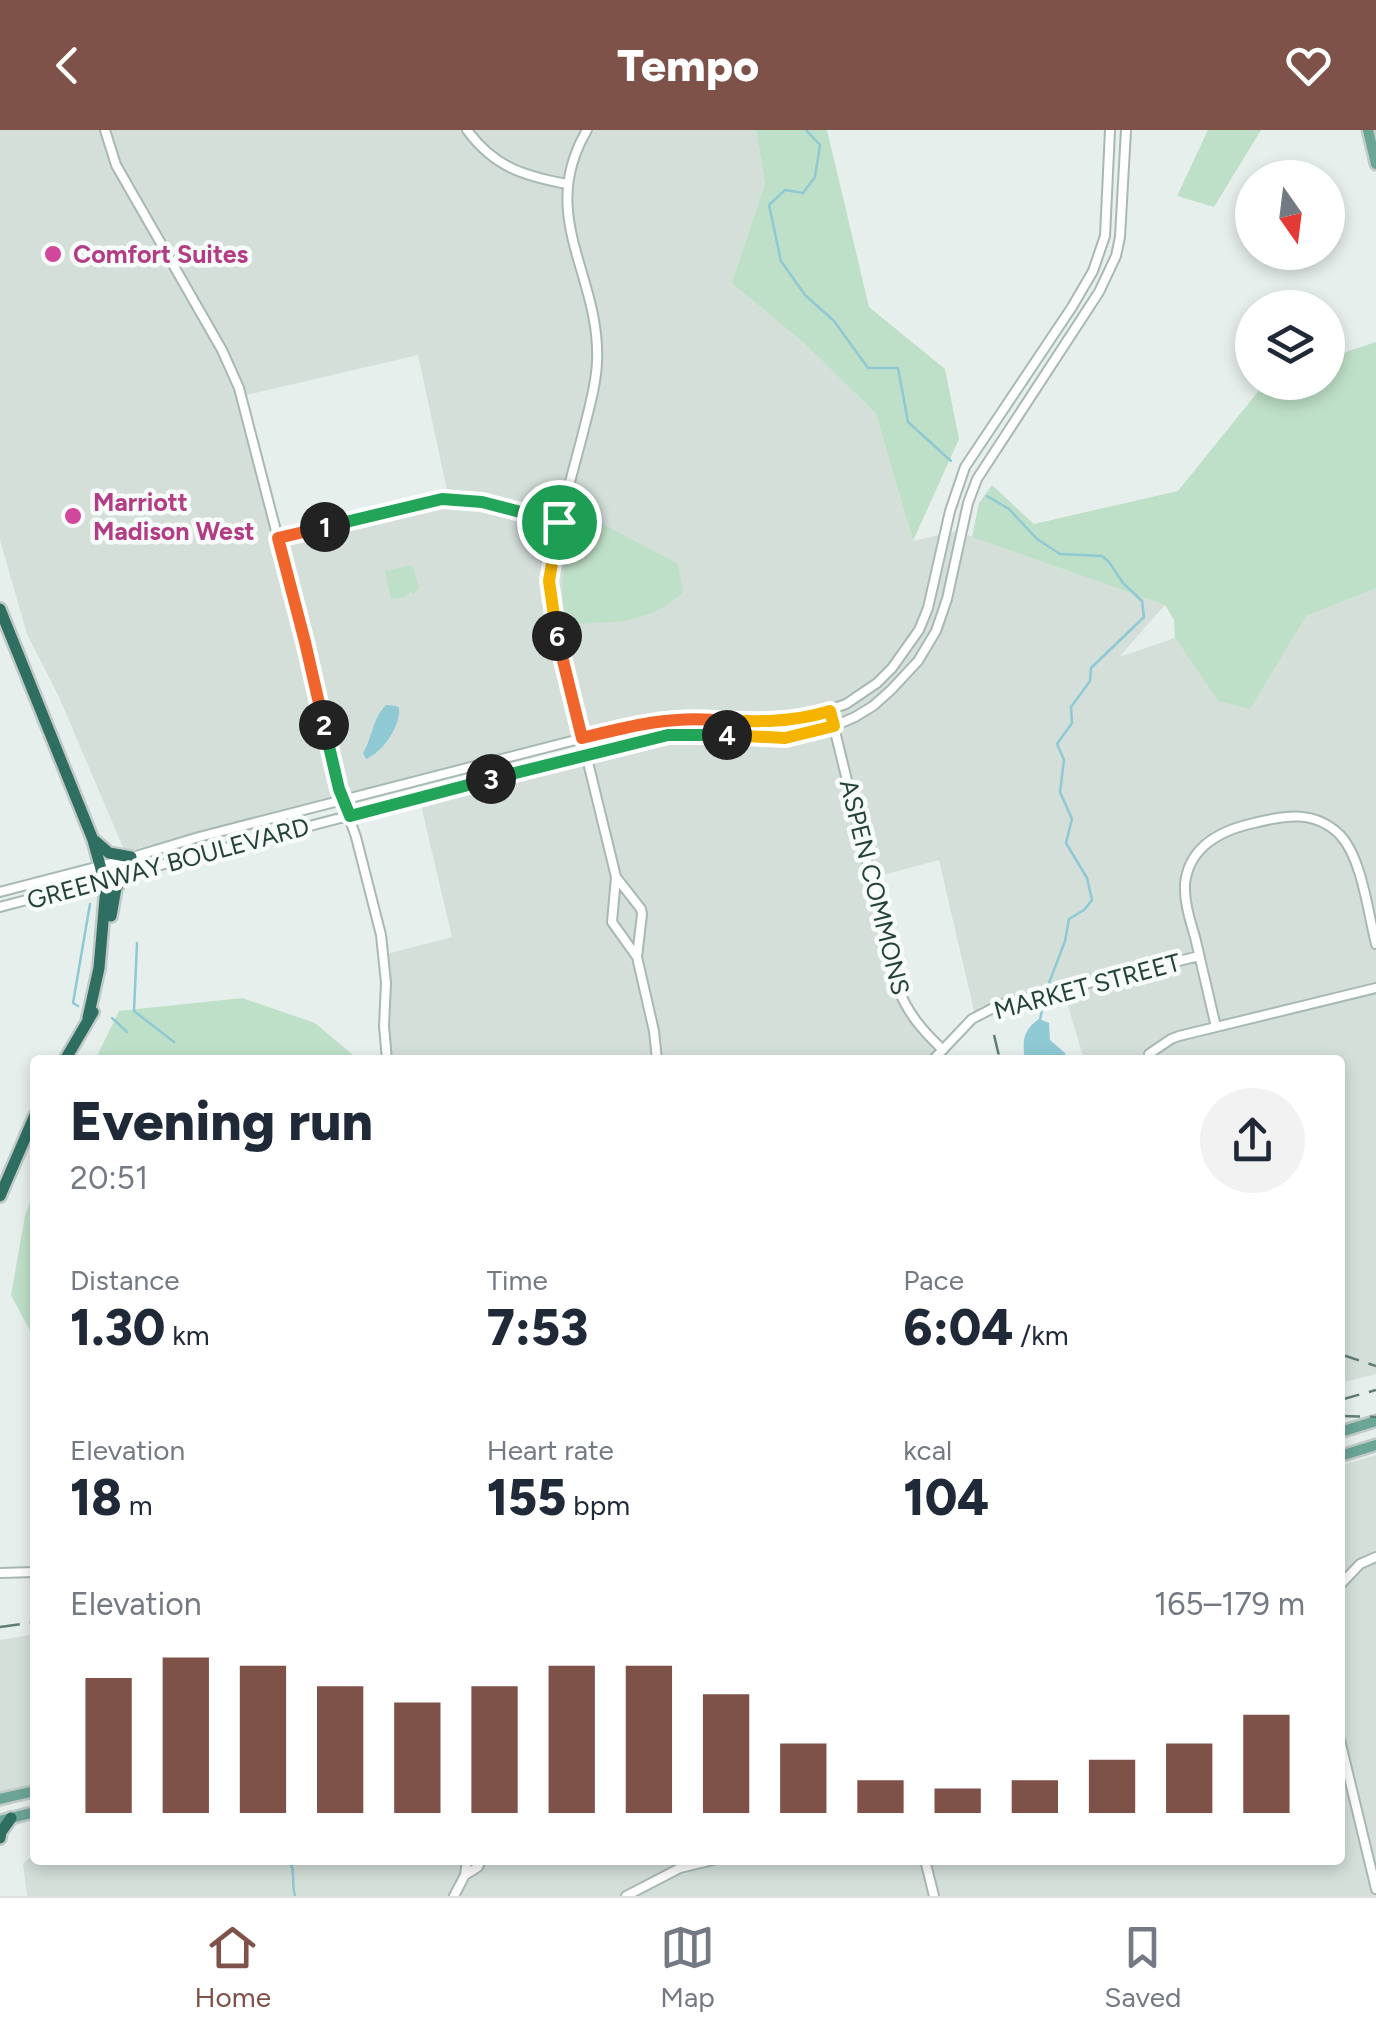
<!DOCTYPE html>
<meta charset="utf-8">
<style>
:root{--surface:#fff;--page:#f2f2f3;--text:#1f2937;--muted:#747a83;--line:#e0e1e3;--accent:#7f5249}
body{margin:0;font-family:Figtree,sans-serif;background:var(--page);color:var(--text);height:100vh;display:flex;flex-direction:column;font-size:38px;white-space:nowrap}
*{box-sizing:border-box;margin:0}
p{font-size:32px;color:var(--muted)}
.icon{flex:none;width:55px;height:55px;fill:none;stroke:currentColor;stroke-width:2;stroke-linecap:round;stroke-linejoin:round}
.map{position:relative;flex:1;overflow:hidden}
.details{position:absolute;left:30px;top:925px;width:1315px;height:810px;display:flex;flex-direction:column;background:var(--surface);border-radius:10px;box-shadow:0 5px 15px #0003}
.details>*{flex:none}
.needle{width:65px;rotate:166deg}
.tools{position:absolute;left:1235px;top:30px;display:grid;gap:20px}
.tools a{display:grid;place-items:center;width:110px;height:110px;border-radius:50%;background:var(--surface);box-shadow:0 5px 15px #0003;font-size:50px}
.pin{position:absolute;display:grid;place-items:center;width:85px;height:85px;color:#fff;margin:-42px;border:5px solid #fff;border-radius:50%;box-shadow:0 2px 10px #0007}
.km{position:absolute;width:50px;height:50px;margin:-25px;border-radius:50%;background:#222;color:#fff;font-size:28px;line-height:50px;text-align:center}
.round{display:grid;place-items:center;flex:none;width:105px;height:105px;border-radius:52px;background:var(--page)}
.summary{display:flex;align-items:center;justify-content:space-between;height:170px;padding:0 40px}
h1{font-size:55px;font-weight:800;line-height:75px}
.metrics{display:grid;grid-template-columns:repeat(3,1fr);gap:15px;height:170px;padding:10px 40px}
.metrics div{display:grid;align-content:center}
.metrics b{font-size:50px;font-weight:800}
.metrics small{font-size:28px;font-weight:400}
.metrics p{font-size:28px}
.chart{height:280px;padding:20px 40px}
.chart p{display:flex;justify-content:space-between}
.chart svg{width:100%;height:180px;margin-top:10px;stroke:var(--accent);stroke-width:6}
header{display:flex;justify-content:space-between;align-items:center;height:130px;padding:0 40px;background:var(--accent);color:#fff;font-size:45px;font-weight:800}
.tabs{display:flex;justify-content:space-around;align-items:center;height:140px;border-top:2px solid var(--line);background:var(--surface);font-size:28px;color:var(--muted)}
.tabs a{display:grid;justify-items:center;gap:5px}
.tabs .active{color:var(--accent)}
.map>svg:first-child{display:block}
.built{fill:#d4dfda;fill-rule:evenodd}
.green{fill:#bfe0c8}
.water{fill:#8ec9d4}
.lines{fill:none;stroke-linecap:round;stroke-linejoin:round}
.stream{stroke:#8ec9d4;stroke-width:2.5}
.minor-casing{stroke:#a8b8b2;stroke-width:12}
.major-casing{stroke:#c2cac8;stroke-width:15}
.highway-casing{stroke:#c2cac8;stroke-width:16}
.minor{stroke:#fff;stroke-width:8}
.major{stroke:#6aa596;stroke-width:10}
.highway{stroke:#2f6f62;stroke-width:11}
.rail{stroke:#5f7d75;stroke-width:2.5;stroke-dasharray:20 10;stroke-linecap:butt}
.split-1-casing{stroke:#fff;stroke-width:20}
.split-2-casing{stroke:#fff;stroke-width:20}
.split-3-casing{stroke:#fff;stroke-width:20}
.split-4-casing{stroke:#fff;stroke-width:20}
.split-5-casing{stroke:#fff;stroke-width:20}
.split-6-casing{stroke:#fff;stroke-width:20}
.split-7-casing{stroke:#fff;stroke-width:20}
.split-1{stroke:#22a559;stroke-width:12}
.split-2{stroke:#f0652b;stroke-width:12}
.split-3{stroke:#22a559;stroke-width:12}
.split-4{stroke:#22a559;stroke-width:12}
.split-5{stroke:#f5b400;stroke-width:12}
.split-6{stroke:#f0652b;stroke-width:12}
.split-7{stroke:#f5b400;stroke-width:12}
.hotel-dot{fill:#d1479c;stroke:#f7fbf9;stroke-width:4}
.labels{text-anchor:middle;stroke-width:9;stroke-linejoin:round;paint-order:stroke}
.hotel-label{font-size:25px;font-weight:bold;fill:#b23c85;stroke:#f7fbf9;text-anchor:start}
.street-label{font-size:25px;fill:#24423a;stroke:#f7fbf9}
</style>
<header><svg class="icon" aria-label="back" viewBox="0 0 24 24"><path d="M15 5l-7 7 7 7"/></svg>Tempo<svg class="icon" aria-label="heart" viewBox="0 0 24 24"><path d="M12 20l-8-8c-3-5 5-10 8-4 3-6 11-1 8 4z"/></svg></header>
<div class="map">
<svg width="1376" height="1766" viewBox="0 0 1376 1766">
<rect width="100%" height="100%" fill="#e6efeb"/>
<!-- built -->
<path class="built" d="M0,0H756L765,54L733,153L804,213L876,284L913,411L956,401L1165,475L1119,527L1175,508L1218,571L1306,486L1376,458V1244L1340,1253V930H1084L1063,859L1020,869L972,889L974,881L939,730L872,748L902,869L941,922L933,930H391L387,904V824L452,807L420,671L579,629L658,613L786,612L811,608L833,601L829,582L795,590L681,588L457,641L445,639L418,644L363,666L199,707L183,706L125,722L59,567L27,504L0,410ZM418,225L447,360L442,369L278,408L242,266Z
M1376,1325V1766H27L23,1734L35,1723V1730H1340V1336Z
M35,1504V1661L0,1669V1510Z"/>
<!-- green -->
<path class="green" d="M756,0H827L869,177L945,239L959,309L913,411L876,284L804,213L732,153L765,54Z
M1208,0H1261L1214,77L1177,66Z
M1376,212V458L1306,486L1250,579L1218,571L1175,508L1174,490L1165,475L972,407L979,373L992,355L1034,394L1178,361L1265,253L1328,252V228Z
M575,379L678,434L683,462C648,495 613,492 567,494C557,454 565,418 575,379Z
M412,435L419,457L414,464L411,461L405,467L391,469L385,441Z
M242,868L315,893L359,930H95L119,881Z
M35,1058V1210L11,1165L25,1086Z"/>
<!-- water -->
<path class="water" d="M386,575L396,576L399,578C401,596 382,623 366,629L363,623C373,607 372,589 386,575Z
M1039,889L1049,893L1050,910L1065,923L1066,930H1025C1022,911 1023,900 1039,889Z"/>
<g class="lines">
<!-- stream -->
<path class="stream" d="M806,0L820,15L815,47L803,63L785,60L769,75L781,131L805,165L834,191L868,238H898L908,292L951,331
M987,366L1009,379L1037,409L1060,424L1102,426L1109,432L1123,453L1142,471L1144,487L1091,538L1090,551L1071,577L1072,593L1057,614L1064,630L1060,662L1072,689L1066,713L1087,748L1092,770L1084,780L1069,789L1065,811L1046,861
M137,813L134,881L174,912
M78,876L73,873L90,774
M112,888L127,902
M1040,890L1044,869
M289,1730C296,1741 291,1753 295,1766"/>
<!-- minor casing -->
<g class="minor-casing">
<path id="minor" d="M105,0L116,35L222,220L239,258L308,524L339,659L356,707L381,805L386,853L384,896L387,930
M467,0C494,37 524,46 567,54
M587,0C536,87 601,145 597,232C596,257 588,282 582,307C572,344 562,382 553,419C548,443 549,465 553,489L616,747L612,792L637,827
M278,408L442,369L482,372L559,392
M830,581L898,858C908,884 923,901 943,920
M616,747L641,779L642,784L637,827L654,901L657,930
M0,762L119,731L199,707L630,596L681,588L775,592L812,586L846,574L877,553L892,538L919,500L928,478L950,381L965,337L1072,177L1093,141L1105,106L1110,0
M0,777L604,619L668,605H714L767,608L801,605L834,596L855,587L873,576L891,560L918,531L936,501L947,469L968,373L977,349L1099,162L1116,126L1120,107L1126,0
M1216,897C1209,867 1202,837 1195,807C1190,790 1184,772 1185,754C1189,716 1222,700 1254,693C1286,685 1315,680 1340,705C1362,728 1368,783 1376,814
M1149,924L1171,909L1179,906L1376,858
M933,930L972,889L999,875L1199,826
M0,1443L35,1442
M1340,1455L1360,1434L1376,1427
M1340,1610L1376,1759
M925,1730L934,1766
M465,1745L478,1737L481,1730
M454,1766L465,1745L467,1730
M626,1766L680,1738L713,1730"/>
</g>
<!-- major casing -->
<g class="major-casing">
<path id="major" d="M1368,0L1376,34
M1340,1302L1376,1291
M1340,1326L1376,1315
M0,1669L35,1661
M0,1691L35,1682"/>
</g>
<!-- highway casing -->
<g class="highway-casing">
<path id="highway" d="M0,479L93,710L106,757L99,838L88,888
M95,711L109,723L131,727
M111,786L116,758L127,743
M65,930L93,882
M0,1066L35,985
M0,1708L1,1702L11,1688"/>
</g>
<!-- minor -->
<use href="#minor" class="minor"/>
<!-- major -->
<use href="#major" class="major"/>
<!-- highway -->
<use href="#highway" class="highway"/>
<!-- rail -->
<path class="rail" d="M994,905L1000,930
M1340,1224L1376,1236
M1340,1270L1376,1260
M1340,1286L1376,1287
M0,1497L35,1492"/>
</g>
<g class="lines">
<!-- split-1 casing -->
<g class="split-1-casing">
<path id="split-1" d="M325,397L442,369L482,372L559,392"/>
</g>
<!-- split-2 casing -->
<g class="split-2-casing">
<path id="split-2" d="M324,595L305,512L278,408L325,397"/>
</g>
<!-- split-3 casing -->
<g class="split-3-casing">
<path id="split-3" d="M324,595L339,659L350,686L491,649"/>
</g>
<!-- split-4 casing -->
<g class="split-4-casing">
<path id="split-4" d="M491,649L668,605H727"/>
</g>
<!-- split-5 casing -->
<g class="split-5-casing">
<path id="split-5" d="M715,590C755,592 791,593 830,581L834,596L785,608L727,605"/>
</g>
<!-- split-6 casing -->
<g class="split-6-casing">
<path id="split-6" d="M557,506L582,608C627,597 668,586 715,590"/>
</g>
<!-- split-7 casing -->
<g class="split-7-casing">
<path id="split-7" d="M557,506L549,451L559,392"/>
</g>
<!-- split-1 -->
<use href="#split-1" class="split-1"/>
<!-- split-2 -->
<use href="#split-2" class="split-2"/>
<!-- split-3 -->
<use href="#split-3" class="split-3"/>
<!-- split-4 -->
<use href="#split-4" class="split-4"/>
<!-- split-5 -->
<use href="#split-5" class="split-5"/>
<!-- split-6 -->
<use href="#split-6" class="split-6"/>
<!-- split-7 -->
<use href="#split-7" class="split-7"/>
</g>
<!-- markers -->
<g class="hotel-dot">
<circle cx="53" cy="124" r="10"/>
<circle cx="73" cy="386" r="10"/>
</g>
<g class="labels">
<!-- hotel labels -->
<g class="hotel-label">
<text x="73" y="133">Comfort Suites</text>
<text x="93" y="381">Marriott<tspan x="93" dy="29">Madison West</tspan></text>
</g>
<!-- street labels -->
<g class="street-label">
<text transform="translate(168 733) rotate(-15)" y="9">GREENWAY BOULEVARD</text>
<text transform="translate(875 757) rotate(76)" y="9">ASPEN COMMONS</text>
<text transform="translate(1087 856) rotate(-15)" y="9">MARKET STREET</text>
</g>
</g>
</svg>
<div class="tools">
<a><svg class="needle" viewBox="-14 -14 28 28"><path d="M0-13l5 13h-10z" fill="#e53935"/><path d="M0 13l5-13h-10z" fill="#747a83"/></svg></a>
<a><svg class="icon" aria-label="layers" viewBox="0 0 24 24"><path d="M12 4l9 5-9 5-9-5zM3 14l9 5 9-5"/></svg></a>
</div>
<div class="pin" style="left:559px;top:392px;background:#1e9e55"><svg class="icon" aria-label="arrive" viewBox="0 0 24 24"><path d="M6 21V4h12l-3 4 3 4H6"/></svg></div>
<b class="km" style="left:325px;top:397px">1</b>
<b class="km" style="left:324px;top:595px">2</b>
<b class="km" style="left:491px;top:649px">3</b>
<b class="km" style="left:727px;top:605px">4</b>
<b class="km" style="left:557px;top:506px">6</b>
<section class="details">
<div class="summary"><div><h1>Evening run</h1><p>20:51</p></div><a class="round"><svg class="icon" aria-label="share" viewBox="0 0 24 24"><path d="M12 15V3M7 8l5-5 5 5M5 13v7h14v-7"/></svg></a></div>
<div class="metrics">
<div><p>Distance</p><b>1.30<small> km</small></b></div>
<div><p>Time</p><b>7:53</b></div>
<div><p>Pace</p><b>6:04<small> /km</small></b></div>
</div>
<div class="metrics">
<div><p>Elevation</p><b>18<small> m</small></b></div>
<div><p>Heart rate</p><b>155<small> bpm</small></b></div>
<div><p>kcal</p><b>104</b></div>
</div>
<div class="chart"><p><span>Elevation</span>165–179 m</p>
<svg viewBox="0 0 160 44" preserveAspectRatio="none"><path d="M5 44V11M15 44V6M25 44V8M35 44V13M45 44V17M55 44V13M65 44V8M75 44V8M85 44V15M95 44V27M105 44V36M115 44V38M125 44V36M135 44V31M145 44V27M155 44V20"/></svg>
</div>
</section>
</div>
<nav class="tabs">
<a class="active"><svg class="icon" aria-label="home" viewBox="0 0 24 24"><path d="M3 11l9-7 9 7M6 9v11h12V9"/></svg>Home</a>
<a><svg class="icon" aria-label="map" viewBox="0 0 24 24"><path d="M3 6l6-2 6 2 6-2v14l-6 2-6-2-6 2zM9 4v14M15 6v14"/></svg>Map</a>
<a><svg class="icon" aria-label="saved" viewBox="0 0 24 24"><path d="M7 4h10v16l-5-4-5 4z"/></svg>Saved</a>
</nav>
